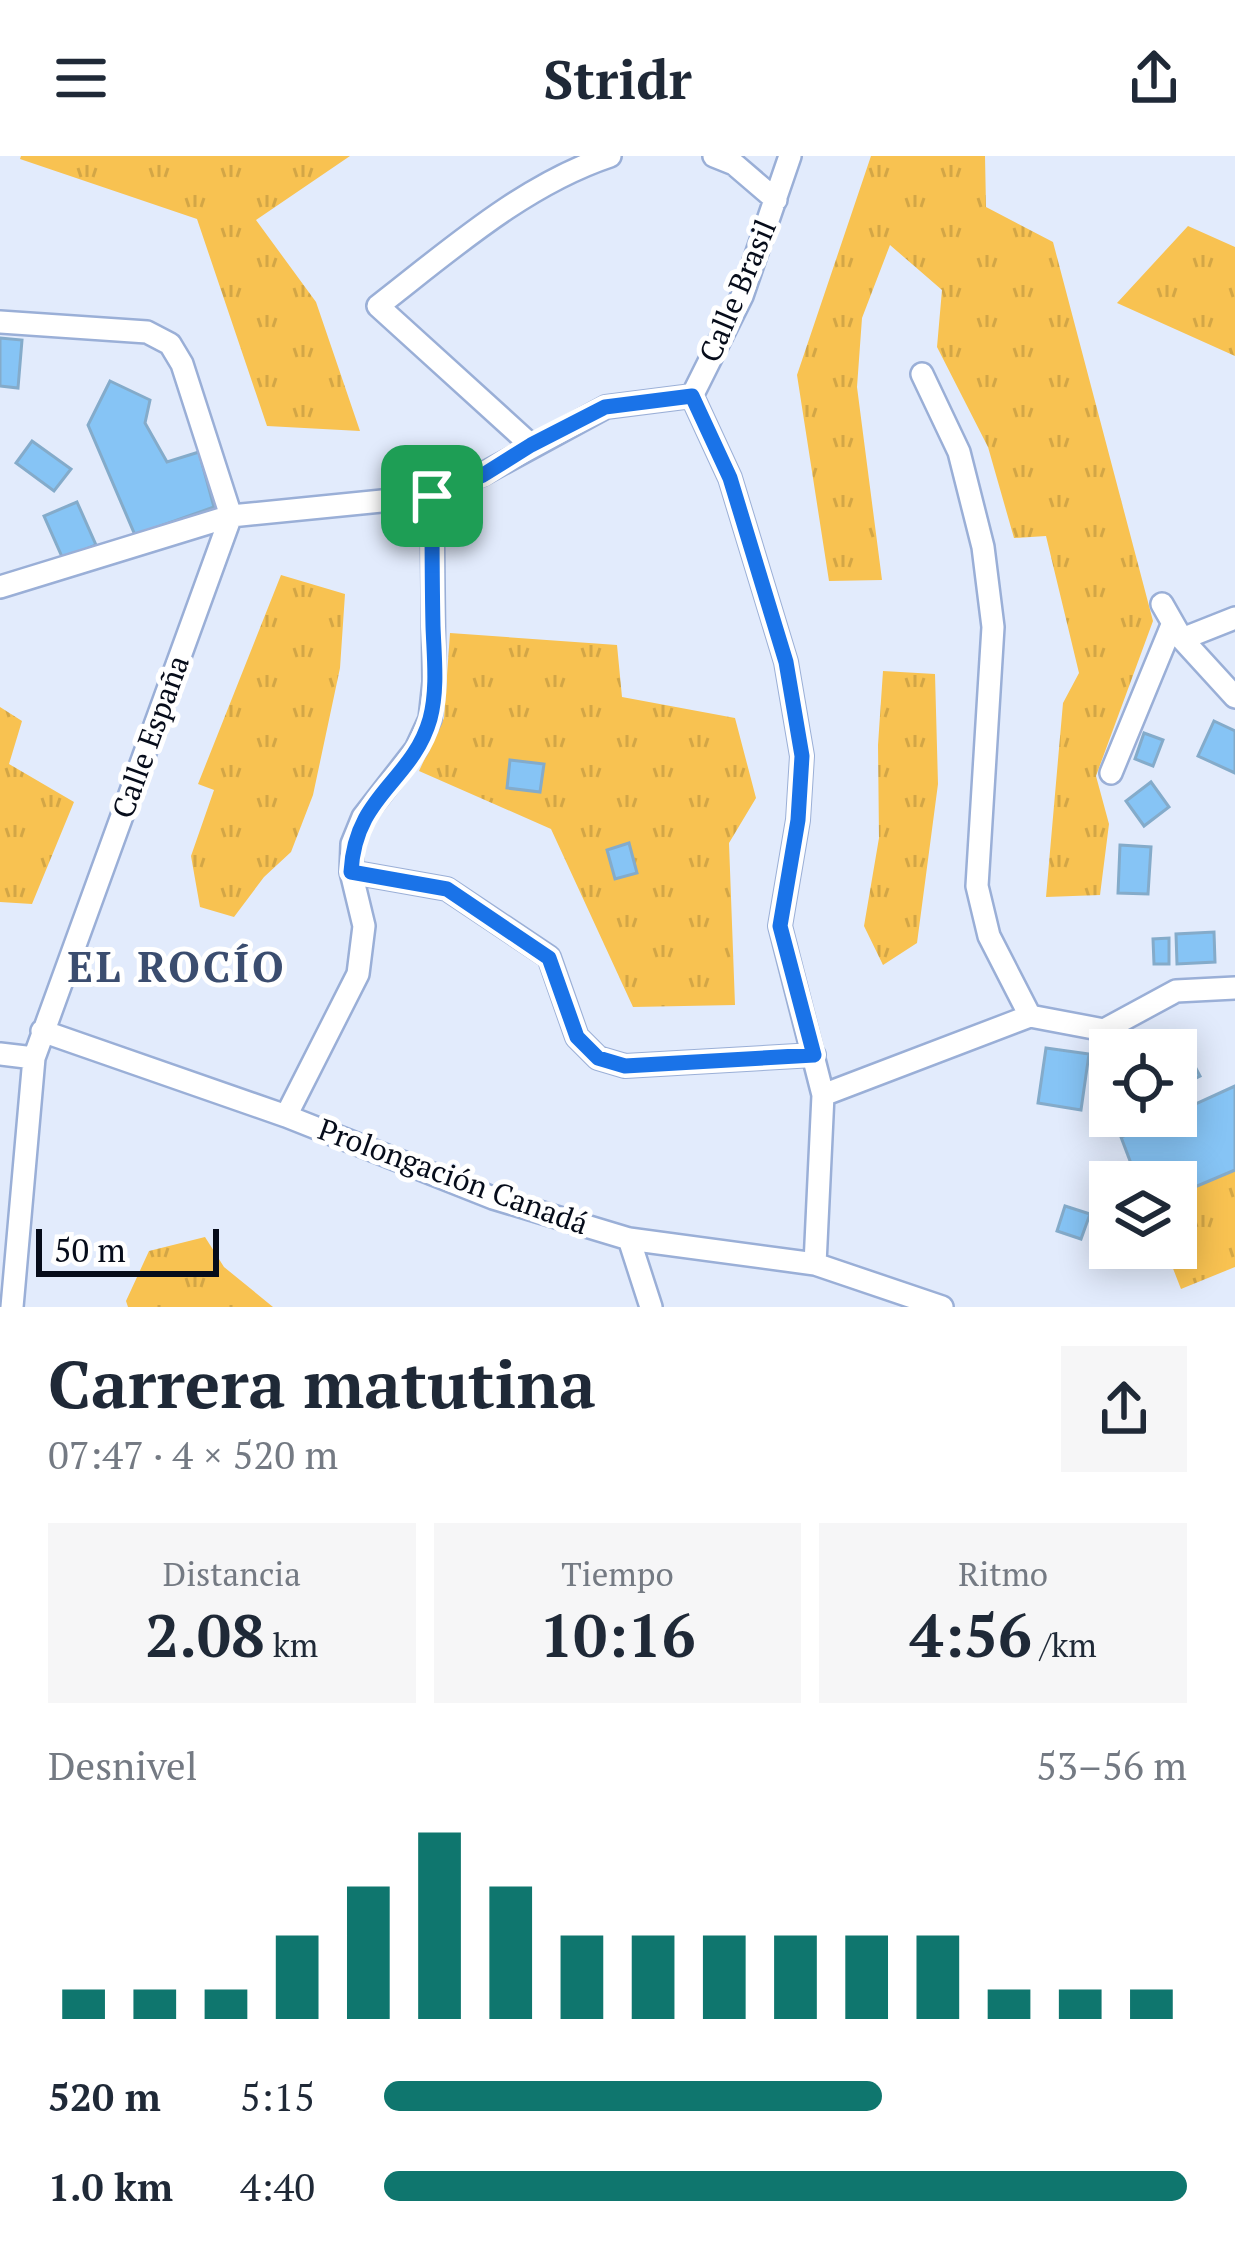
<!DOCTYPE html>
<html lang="es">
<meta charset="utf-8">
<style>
:root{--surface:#fff;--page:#f6f6f7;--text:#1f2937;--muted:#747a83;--accent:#0f766e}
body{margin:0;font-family:"PT Serif",serif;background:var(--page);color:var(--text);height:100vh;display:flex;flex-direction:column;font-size:45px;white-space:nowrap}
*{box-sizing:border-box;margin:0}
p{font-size:39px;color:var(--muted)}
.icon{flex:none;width:66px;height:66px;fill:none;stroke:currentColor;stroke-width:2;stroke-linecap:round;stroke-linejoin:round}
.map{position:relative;height:1151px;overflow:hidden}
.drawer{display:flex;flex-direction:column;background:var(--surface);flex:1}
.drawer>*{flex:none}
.tools{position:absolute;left:1089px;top:873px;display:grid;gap:24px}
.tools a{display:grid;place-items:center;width:108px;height:108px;border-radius:0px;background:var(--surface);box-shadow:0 6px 30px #0003;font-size:60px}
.scale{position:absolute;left:36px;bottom:30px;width:183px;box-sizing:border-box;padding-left:12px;border:6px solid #060c1a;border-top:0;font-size:33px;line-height:42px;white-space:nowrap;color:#060c1a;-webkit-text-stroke:9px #fff;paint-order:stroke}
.pin{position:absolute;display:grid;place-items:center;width:102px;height:102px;color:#fff;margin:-51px;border-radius:24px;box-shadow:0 6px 18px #0006}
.round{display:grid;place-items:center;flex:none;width:126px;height:126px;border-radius:0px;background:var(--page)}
.overview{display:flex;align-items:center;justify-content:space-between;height:204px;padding:0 48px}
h1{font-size:66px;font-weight:600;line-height:90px}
.metrics{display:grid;grid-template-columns:repeat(3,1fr);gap:18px;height:204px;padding:12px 48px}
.metrics div{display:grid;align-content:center;border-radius:0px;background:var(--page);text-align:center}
.metrics b{font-size:60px;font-weight:600}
.metrics small{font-size:33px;font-weight:400}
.metrics p{font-size:33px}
.chart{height:336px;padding:24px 48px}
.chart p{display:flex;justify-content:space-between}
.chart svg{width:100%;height:216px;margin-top:12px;stroke:var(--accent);stroke-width:6}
ul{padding:0 48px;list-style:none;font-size:39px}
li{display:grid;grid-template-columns:192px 144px 1fr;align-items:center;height:90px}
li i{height:30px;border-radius:15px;background:var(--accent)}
header{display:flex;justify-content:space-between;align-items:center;height:156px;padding:0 48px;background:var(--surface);font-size:54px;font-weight:600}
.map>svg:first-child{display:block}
.grass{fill:url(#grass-tufts)}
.building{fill:#86c4f5;stroke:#84abca;stroke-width:3}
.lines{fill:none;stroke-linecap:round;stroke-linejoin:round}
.minor-casing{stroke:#9aafd7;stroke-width:26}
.minor{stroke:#fff;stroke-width:21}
.route-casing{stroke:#fff;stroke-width:24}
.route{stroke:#1a73e8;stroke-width:15}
.labels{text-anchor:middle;stroke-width:10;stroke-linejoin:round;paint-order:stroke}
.street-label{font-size:30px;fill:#060c1a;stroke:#fff}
.district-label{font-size:42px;font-weight:bold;letter-spacing:3px;fill:#3b4d6f;stroke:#fff}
</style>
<header><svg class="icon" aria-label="menu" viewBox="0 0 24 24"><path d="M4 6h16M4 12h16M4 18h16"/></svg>Stridr<svg class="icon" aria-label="share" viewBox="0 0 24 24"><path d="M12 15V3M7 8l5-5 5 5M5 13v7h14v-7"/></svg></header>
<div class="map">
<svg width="1235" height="1151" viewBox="0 0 1235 1151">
<defs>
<pattern id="grass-tufts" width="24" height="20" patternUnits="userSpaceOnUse" patternTransform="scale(3)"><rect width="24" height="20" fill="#f8c251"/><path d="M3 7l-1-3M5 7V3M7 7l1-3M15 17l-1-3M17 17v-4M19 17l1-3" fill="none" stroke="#d3a646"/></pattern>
</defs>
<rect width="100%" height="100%" fill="#e2ebfc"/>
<!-- grass -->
<path class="grass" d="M21,0H350L256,64L316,146L360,275L267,270L197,63L20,3Z
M871,0H985L986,51L1053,86L1153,465L1096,620L1109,668L1100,739L1046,741L1063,547L1079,517L1046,380L1014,382L988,291L937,191L942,134L890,89L862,162L857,231L882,424L829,425L797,219Z
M1188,70L1235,91V200L1117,147Z
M281,419L345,438L340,512L313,639L291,696L264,721L234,761L200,751L191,700L214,634L198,628Z
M450,477L617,489L622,541L735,562L756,642L729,687L735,849L633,851L551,673L419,615L444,562Z
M883,515L935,518L938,628L917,787L883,809L864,770L879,682L878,589Z
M0,551L22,565L9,608L74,646L32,748L0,746Z
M1235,1014V1111L1181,1133L1165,1092H1176V1039Z
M205,1081L224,1111L273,1151H128L126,1145L149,1095Z"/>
<!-- building -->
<path class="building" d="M0,182L22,184L18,232L0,230Z
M110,225L150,244L145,267L167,306L199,296L214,351L135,379L88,269Z
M32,285L71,313L54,335L16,307Z
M77,346L96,389L63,403L44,360Z
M1214,565L1235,575V617L1198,600Z
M1144,577L1163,584L1153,610L1135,603Z
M510,604L544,608L540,636L507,632Z
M1151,626L1169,651L1144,670L1126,645Z
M629,687L637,717L615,723L607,694Z
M1120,689L1151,691L1148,738L1118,737Z
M1214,776L1215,806L1177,808L1176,778Z
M1169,782V808H1154L1153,783Z
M1046,892L1089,898L1081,954L1038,947Z
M1189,899L1200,920L1176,932V905Z
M1235,930V1014L1176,1039V1026H1138L1121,981L1176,960V957Z
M1065,1050L1090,1058L1081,1083L1057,1075Z"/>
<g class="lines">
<!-- minor casing -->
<g class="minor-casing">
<path id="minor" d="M714,0L734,8L776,44
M790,0L742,140L692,240L730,322L786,506L802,600L798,664L780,770L823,939L815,1108
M0,166L147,176L170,188L182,208L231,360L34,902L12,1151
M922,218L959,296L983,391L993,471L977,730L989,780L1030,860
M531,289L378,150C449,95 523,29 610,0
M0,431L231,360L432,340L483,318L606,251L692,240
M1162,448L1182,483L1235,541
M1182,483L1235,462
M1111,617L1172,469
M351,716L447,733L549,801L577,881L598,902L625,910L814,899
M42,875L286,960L493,1042L629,1083L815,1108L942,1151
M0,898L34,902
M823,939L1030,860L1104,874L1176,835L1235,832
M286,960L358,818L364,770L351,716L352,688L363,661L416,593L430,563L434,526L432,340
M629,1083L651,1151"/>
</g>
<!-- minor -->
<use href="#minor" class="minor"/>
</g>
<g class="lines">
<!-- route casing -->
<g class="route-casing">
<path id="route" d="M692,240L730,322L786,506L802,600L798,664L780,770L814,899L625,910L598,902L577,881L549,802L447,733L351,716C355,638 412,626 430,563C438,533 434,500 433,470C432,426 432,383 432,340L483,319L531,289L605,251Z"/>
</g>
<!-- route -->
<use href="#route" class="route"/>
</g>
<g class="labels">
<!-- street labels -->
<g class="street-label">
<text transform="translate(738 135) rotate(-67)" y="10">Calle Brasil</text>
<text transform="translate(151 581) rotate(-70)" y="10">Calle España</text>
<text transform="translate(453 1021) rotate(20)" y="10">Prolongación Canadá</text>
</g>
<!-- district labels -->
<g class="district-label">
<text x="177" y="826">EL ROCÍO</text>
</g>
</g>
</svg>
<div class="tools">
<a><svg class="icon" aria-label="locate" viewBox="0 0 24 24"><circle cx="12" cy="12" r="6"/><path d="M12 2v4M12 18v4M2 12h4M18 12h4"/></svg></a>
<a><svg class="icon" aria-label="layers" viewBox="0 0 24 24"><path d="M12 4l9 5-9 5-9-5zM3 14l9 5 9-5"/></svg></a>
</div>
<div class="scale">50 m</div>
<div class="pin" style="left:432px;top:340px;background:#1e9e55"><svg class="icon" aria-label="arrive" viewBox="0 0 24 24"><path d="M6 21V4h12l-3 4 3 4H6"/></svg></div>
</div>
<section class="drawer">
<div class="overview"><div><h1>Carrera matutina</h1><p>07:47 · 4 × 520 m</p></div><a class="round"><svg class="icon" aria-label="share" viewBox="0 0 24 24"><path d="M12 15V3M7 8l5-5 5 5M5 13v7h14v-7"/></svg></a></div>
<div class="metrics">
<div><p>Distancia</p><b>2.08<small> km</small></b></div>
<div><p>Tiempo</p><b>10:16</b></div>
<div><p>Ritmo</p><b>4:56<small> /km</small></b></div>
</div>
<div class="chart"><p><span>Desnivel</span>53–56 m</p>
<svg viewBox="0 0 160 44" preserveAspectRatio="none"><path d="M5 44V38M15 44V38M25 44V38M35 44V27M45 44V17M55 44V6M65 44V17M75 44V27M85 44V27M95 44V27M105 44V27M115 44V27M125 44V27M135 44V38M145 44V38M155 44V38"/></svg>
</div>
<ul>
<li><b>520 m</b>5:15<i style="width:62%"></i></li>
<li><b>1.0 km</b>4:40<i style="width:100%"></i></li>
</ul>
</section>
